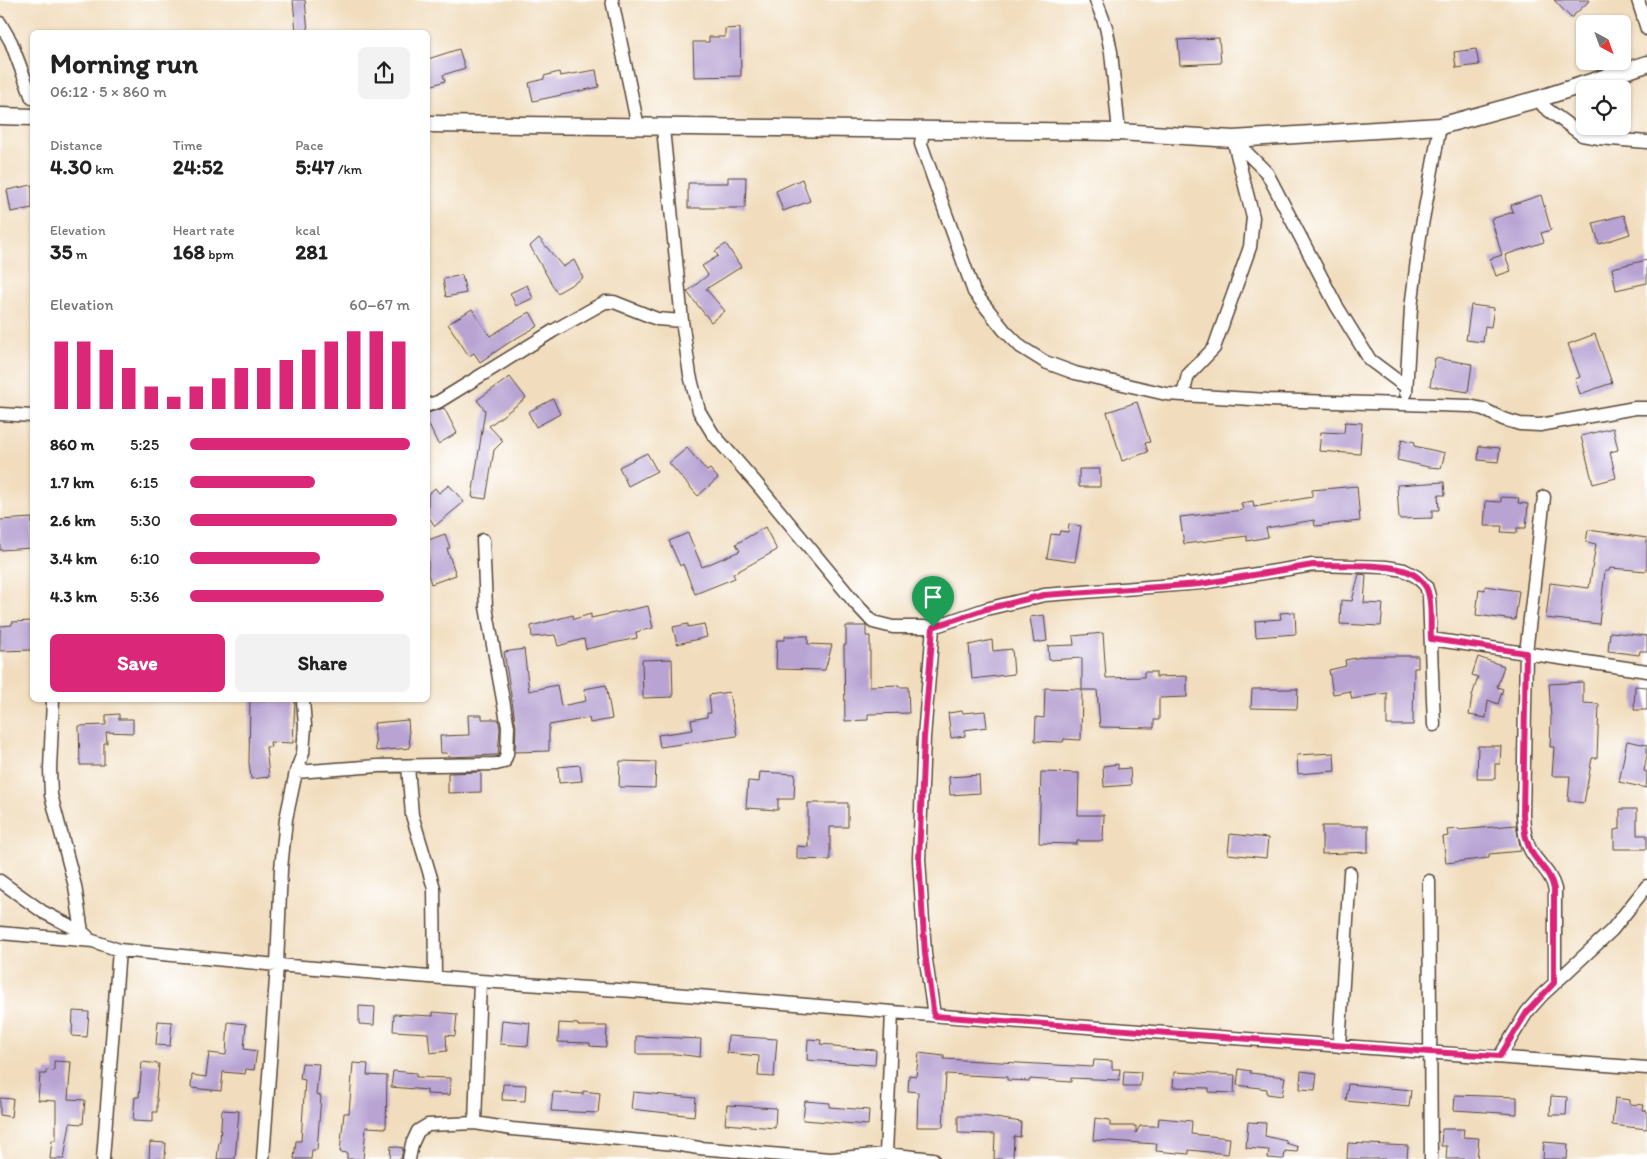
<!DOCTYPE html>
<meta charset="utf-8">
<style>
:root{--surface:#fff;--page:#f2f2f2;--text:#222;--muted:#767676;--accent:#db2777}
body{margin:0;font-family:Itim,sans-serif;background:var(--page);color:var(--text);height:100vh;display:flex;flex-direction:column;font-size:19px;white-space:nowrap}
*{box-sizing:border-box;margin:0}
p{font-size:16px;color:var(--muted)}
.icon{flex:none;width:28px;height:28px;fill:none;stroke:currentColor;stroke-width:2;stroke-linecap:round;stroke-linejoin:round}
.map{position:relative;flex:1;overflow:hidden}
.side{position:absolute;left:30px;top:30px;width:400px;height:672px;display:flex;flex-direction:column;background:var(--surface);border-radius:8px;box-shadow:0 1px 4px #0004}
.side>*{flex:none}
.needle{width:32px;rotate:139deg}
.tools{position:absolute;left:1576px;top:15px;display:grid;gap:10px}
.tools a{display:grid;place-items:center;width:55px;height:55px;border-radius:8px;background:var(--surface);box-shadow:0 1px 4px #0004;font-size:25px}
.pin{position:absolute;display:grid;place-items:center;width:42px;height:42px;color:#fff;margin:-51px -21px;border-radius:50% 50% 50% 0;rotate:-45deg;box-shadow:0 0 5px #0007}
.pin .icon{rotate:45deg}
.round{display:grid;place-items:center;flex:none;width:52px;height:52px;border-radius:8px;background:var(--page)}
.summary{display:flex;align-items:center;justify-content:space-between;height:85px;padding:0 20px}
h1{font-size:28px;font-weight:700;line-height:38px}
.metrics{display:grid;grid-template-columns:repeat(3,1fr);gap:8px;height:85px;padding:5px 20px}
.metrics div{display:grid;align-content:center}
.metrics b{font-size:21px;font-weight:700}
.metrics small{font-size:14px;font-weight:400}
.metrics p{font-size:14px}
.chart{height:140px;padding:10px 20px}
.chart p{display:flex;justify-content:space-between}
.chart svg{width:100%;height:90px;margin-top:5px;stroke:var(--accent);stroke-width:6}
.cta{display:flex;gap:10px;margin-top:auto;padding:10px 20px}
.cta a{flex:1;height:58px;border-radius:8px;background:var(--accent);color:#fff;font-size:20px;font-weight:700;line-height:58px;text-align:center}
.cta a+a{background:var(--page);color:var(--text)}
ul{padding:0 20px;list-style:none;font-size:16px}
li{display:grid;grid-template-columns:80px 60px 1fr;align-items:center;height:38px}
li i{height:12px;border-radius:6px;background:var(--accent)}
.map>svg:first-child{display:block}
.building{fill:#b8a3d3}
.lines{fill:none;stroke-linecap:round;stroke-linejoin:round}
.minor-casing{stroke:#564536;stroke-width:15}
.tertiary-casing{stroke:#564536;stroke-width:19}
.minor{stroke:#fff;stroke-width:12}
.tertiary{stroke:#fff;stroke-width:16}
.route-casing{stroke:#fff;stroke-width:10}
.route{stroke:#db2777;stroke-width:6}
</style>
<div class="map">
<svg width="1647" height="1159" viewBox="0 0 1647 1159">
<rect width="100%" height="100%" fill="#fff"/>
<filter id="ink" filterUnits="userSpaceOnUse"><feTurbulence type="fractalNoise" baseFrequency=".02" numOctaves="2"/><feDisplacementMap in="SourceGraphic" scale="10" xChannelSelector="R" yChannelSelector="G"/><feConvolveMatrix kernelMatrix="1 2 1 2 8 2 1 2 1" color-interpolation-filters="sRGB"/></filter>
<filter id="wash" filterUnits="userSpaceOnUse"><feTurbulence type="fractalNoise" baseFrequency=".0096" numOctaves="4" result="noise"/><feDisplacementMap in="SourceGraphic" scale="20" xChannelSelector="R" yChannelSelector="G"/><feGaussianBlur stdDeviation="1.12" result="paint"/><feColorMatrix in="noise" values="0 0 0 0 0 0 0 0 0 0 0 0 0 0 0 0 0 1.4 0 .05"/><feComposite in="paint" operator="in"/></filter>
<g filter="url(#wash)">
<rect width="100%" height="100%" fill="#f1ddbd"/>
<g id="blocks">
<!-- building -->
<path class="building" d="M293,0H305L308,32H296Z
M1554,0H1590L1571,18Z
M740,28L741,76L694,77L693,42H709V37H725V29Z
M1219,38L1221,63L1180,65L1178,40Z
M459,49L465,68L443,75L445,81L430,86L428,77V59Z
M1476,49L1479,65L1456,68L1454,52Z
M596,70L599,87L533,101L529,83L544,79V76L559,72L560,76Z
M728,177H746L745,208H688V183H728Z
M802,179L810,201L783,211L776,191Z
M32,185V208L11,212L7,190Z
M1541,195L1551,230L1541,233L1544,242L1505,255L1511,271L1496,276L1490,259L1502,255L1491,219L1513,212L1511,205Z
M1624,215L1630,234L1599,244L1593,223Z
M539,238L563,267L574,260L583,278L557,293L530,246Z
M726,244L741,267L706,289L725,311L711,322L687,292L708,275L702,266L718,256L715,251Z
M1647,260V283L1616,290L1612,268Z
M462,275L466,293L446,297L443,279Z
M527,285L533,298L516,306L510,293Z
M1471,305L1494,308L1491,327L1485,326L1483,342L1466,340Z
M472,309L490,336L530,312L538,326L513,340L480,362L474,353L469,356L448,324Z
M1595,334L1612,383L1580,394L1575,379L1580,377L1568,344Z
M1435,358L1472,364L1468,392L1430,386Z
M510,377L526,398L489,426L503,441L494,450L486,499L472,497L485,410L477,400Z
M553,399L560,414L536,427L528,412Z
M1137,402L1150,442L1145,443L1148,452L1122,461L1107,412Z
M444,408L457,433L438,444L428,423V413Z
M1345,422L1362,423L1360,454L1319,451L1321,432L1344,433Z
M1613,428L1618,450L1610,452L1616,478L1593,484L1581,436Z
M1402,439L1415,442L1414,446L1445,453L1441,468L1428,467L1397,460Z
M1479,446L1500,448L1498,462L1478,460Z
M687,448L707,471L710,469L718,478L698,496L669,463Z
M647,453L657,471L628,486L619,467Z
M1079,469H1100V487H1079Z
M1444,482L1445,495H1438L1439,510H1432V518L1399,519L1397,485Z
M449,485L464,502L435,526L428,516V494L435,488L439,493Z
M1357,486L1360,521L1315,526L1314,520L1266,528L1268,537L1247,541V536L1184,544L1180,517L1243,510L1241,503L1253,501L1254,507L1312,497V490Z
M1501,497L1519,498L1518,503L1528,504L1526,528H1517V533L1501,532L1502,526H1484L1486,501L1501,502Z
M32,518V548L0,550V520Z
M1069,524L1081,526L1075,562L1047,558L1051,534L1059,535L1060,531L1068,532Z
M765,527L777,550L733,574L735,578L695,594L683,564L680,566L669,541L688,533L702,567L740,551L736,544Z
M1588,530L1647,538V571L1610,568L1609,571H1605L1599,624L1546,618L1550,583L1589,588L1596,544L1586,542Z
M445,534L450,548L447,549L456,575L431,584L428,574V540Z
M1359,574L1366,575L1364,603L1383,604L1381,626L1340,624L1341,600L1352,601Z
M1485,586L1519,591L1515,620L1476,615L1479,589L1485,590Z
M648,606L653,628L636,632L637,638L586,649L584,639L558,646L555,635L532,637L531,626L573,615L574,619L591,614V618Z
M1295,612L1296,634L1256,637L1255,621L1281,619L1280,613Z
M1044,615L1047,641L1034,643L1030,617Z
M32,621V650L0,651V626L12,625V622Z
M688,624V627L704,624L707,637L677,644L673,627Z
M846,626H866V636H870V686L899,685V687H908L909,713L868,714V720L845,721L844,645H846Z
M1610,632L1647,636V651H1640L1639,655L1608,651Z
M1103,633L1106,678L1144,677V672H1156V677L1187,676V697L1159,698V720H1154V728L1100,727L1097,690H1082L1081,740L1064,739L1063,742L1035,741L1036,717L1044,718L1045,688L1082,689V658L1049,660L1048,646L1074,645L1073,636Z
M785,636H808V644L832,645L825,670L776,669L777,640H785Z
M992,640L993,651L1012,649L1014,674L972,679L969,645Z
M524,649L529,691L557,685L561,706L586,701L584,689L606,685L612,719L590,723L589,718L549,725V751L515,752L516,726L504,652Z
M1367,656H1418V668H1414L1413,725H1387V693L1352,699L1350,691L1333,694L1329,670L1346,666L1345,660Z
M1478,657L1504,666L1497,687L1503,689L1498,704L1488,700L1486,718L1469,715L1472,696L1478,677L1472,675Z
M672,659L673,697L643,698L642,660Z
M1583,682V703L1599,704L1597,758H1592L1584,803L1568,801L1570,776H1552L1554,747H1550L1551,719L1549,684Z
M1635,686L1647,687V710H1634Z
M1252,689H1298L1297,709L1251,708Z
M729,692L737,736L660,747L658,735L693,730L691,720L707,717V713H711L709,695Z
M250,700H295L293,743L270,742L271,747H266L269,777L251,779L249,763Z
M962,711L963,713L985,711L987,727L965,730V736L951,738L948,713Z
M119,714V719H133V733L106,732L107,743H104V765H80L79,726L106,725V715Z
M468,715H482V719H498L500,728L498,755L448,757L447,753H441L440,736L469,735Z
M408,720L410,748L376,751L374,723Z
M1627,741L1647,745V755L1644,771L1647,772L1646,788L1619,782Z
M1478,746H1501L1500,764H1495V779H1477Z
M1334,753L1335,771L1298,774L1297,755Z
M620,761L656,762L655,788L619,787Z
M1118,764V769L1130,768L1131,785L1104,787L1103,766Z
M580,765L582,781L559,783L558,767Z
M481,772V792L448,793V773Z
M760,772L795,774L794,799H778V810L746,808L748,781L759,782Z
M1041,772L1079,773L1078,815H1104L1103,841H1077V844L1039,843Z
M979,775L980,793L950,795L949,777Z
M808,803H848V827H830V860L797,859V846L808,847Z
M1620,809H1637V835H1647V849H1614V830L1620,829Z
M1516,825L1521,851L1489,854V858L1446,863L1443,837L1448,836L1447,830L1459,829V830Z
M1322,826H1368V852L1322,854Z
M1230,834L1268,838L1266,858L1228,854Z
M359,1006L375,1007L374,1025L359,1024Z
M73,1011L89,1012L87,1037L72,1036Z
M433,1012L457,1014L455,1036L446,1035L447,1051L430,1053L428,1033L393,1031L394,1014L433,1016Z
M502,1020L530,1023L528,1046L500,1044Z
M158,1021L172,1022L170,1046L156,1045Z
M228,1022L246,1024L244,1049L257,1051L254,1070L246,1069L245,1074L223,1072L221,1091L191,1088L192,1075L206,1077L209,1053L226,1055Z
M559,1023L578,1024V1026H607L606,1047L590,1046V1043L558,1042Z
M636,1036L701,1039L700,1057L676,1054H636Z
M728,1036L777,1039L774,1077L758,1076L759,1056L727,1053Z
M808,1039L821,1040L820,1044L833,1045V1047L876,1050L875,1065L807,1060Z
M919,1053L944,1056V1059L1093,1067L1094,1060L1112,1061V1069H1120L1119,1080L1071,1078V1082L1030,1079V1081L1007,1080V1077L946,1074L943,1127H917L918,1092L908,1091L909,1075L916,1076Z
M54,1061L71,1062L68,1099L85,1100L83,1124L70,1123L64,1159H50L52,1140H56V1101L38,1100L40,1074H46V1070L54,1071Z
M142,1062L159,1064L156,1098H157V1112H153V1122L133,1121L135,1097H139Z
M302,1063L319,1064L316,1095L321,1096L317,1150H312L311,1159H294L296,1141H301L305,1080L300,1079Z
M353,1063L368,1064L367,1075L387,1076L386,1128L366,1127L363,1159H347V1153L340,1152L344,1113H349Z
M1239,1069L1251,1071L1250,1073L1285,1077L1282,1096L1267,1094V1089L1237,1085Z
M393,1071L416,1073V1077L451,1078L450,1095L427,1094V1090L391,1087Z
M1124,1071L1141,1072L1140,1086H1123Z
M1301,1071L1317,1073L1315,1090L1300,1089Z
M1174,1072L1235,1075L1234,1093L1209,1092V1088L1173,1087Z
M503,1084L526,1085L525,1101L502,1100Z
M1348,1084L1411,1090L1409,1107L1346,1101Z
M583,1091L600,1093L598,1113L551,1111L553,1092L583,1094Z
M633,1092L696,1098L694,1116L631,1109Z
M1455,1095L1517,1097V1114L1454,1110Z
M1551,1096L1567,1097L1566,1115H1550Z
M0,1098L13,1099L11,1117L0,1115Z
M1615,1098L1630,1100V1104L1644,1105L1643,1110L1647,1111V1129L1612,1125Z
M805,1101L830,1103L829,1107L869,1110L868,1125L803,1120Z
M727,1105L776,1108L775,1128L725,1124Z
M222,1110L239,1111L235,1159H217L219,1142H220Z
M958,1116H983L1021,1122L1020,1137L1014,1136L1013,1159H994L995,1134L958,1133Z
M1095,1118L1110,1120V1126H1136V1133L1140,1126H1158L1159,1118L1192,1121L1191,1134L1230,1138L1228,1154L1189,1150V1154L1156,1151L1157,1144L1093,1140Z
M1248,1122L1266,1123L1265,1136L1286,1141V1143L1298,1147L1297,1152L1285,1151L1284,1159H1280L1268,1158L1269,1150L1246,1148Z
M1442,1129H1464L1463,1137L1479,1138L1477,1159H1446L1447,1146H1441Z
M150,1142L166,1143L165,1159H149Z
M1544,1142L1568,1144L1567,1159H1543Z
M1348,1143L1408,1146L1407,1159H1347Z
M391,1146L403,1148L401,1159H390Z"/>
</g>
</g>
<g filter="url(#ink)">
<use href="#blocks" fill-opacity="0" stroke="#564536" stroke-width="1"/>
<g class="lines">
<!-- minor casing -->
<g class="minor-casing">
<path id="minor" d="M612,0L638,127
M1096,0L1106,27L1111,52L1119,132
M1638,0L1647,29
M0,23L11,42L32,98
M1538,99L1544,107L1582,135L1599,138L1647,142
M663,128L682,321L690,375L699,411L713,434L756,483L856,604L873,622L893,627H933L986,609L1044,595L1200,583L1313,565L1386,567L1404,570L1417,577L1426,586L1429,596L1434,725
M923,129L921,144L974,292L1004,330L1021,347L1045,362L1075,373L1166,394L1268,400L1469,406L1483,409L1503,419L1520,424L1540,425L1635,408H1647
M1406,393L1411,308L1420,236L1440,126
M1183,395L1188,375L1214,348L1250,247L1253,217L1233,139L1267,173L1336,305L1370,360L1406,387
M428,405L438,402L553,331L605,302H614L657,319L682,321
M0,414L32,416
M1544,497L1526,653L1523,814C1524,830 1525,843 1534,856C1542,867 1551,874 1555,889V983
M933,627L924,737L919,859L925,954L934,1015
M1431,639L1647,671
M53,700L50,769L51,795L75,886L82,932
M408,766L412,815L434,888L435,977
M296,772L378,766L496,764L504,762L507,754L508,727L486,607L483,540
M0,881L43,912L82,932L87,936
M1429,881L1431,1159
M0,933L93,941L119,950L277,965L480,981L650,992L892,1012L1191,1035L1647,1068
M1339,1046L1350,873
M1500,1056L1527,1012L1541,996L1612,930L1647,886
M475,1123L480,981
M886,1154L892,1012
M103,1159L119,950
M263,1159L277,965L281,869L286,819L296,772L303,753L305,726L303,700
M409,1159L412,1144L418,1131L428,1125L475,1123L512,1129L675,1144L699,1148L830,1159
M831,1159L886,1154L933,1159"/>
</g>
<!-- tertiary casing -->
<g class="tertiary-casing">
<path id="tertiary" d="M0,116L32,117
M428,124L1119,132L1233,139L1440,126L1538,99L1647,64"/>
</g>
<!-- minor -->
<use href="#minor" class="minor"/>
<!-- tertiary -->
<use href="#tertiary" class="tertiary"/>
</g>
</g>
<g class="lines" filter="url(#ink)">
<!-- route casing -->
<g class="route-casing">
<path id="route" d="M1313,565C1338,566 1380,563 1403,570C1415,573 1427,583 1429,596C1432,609 1430,625 1431,639L1526,653L1523,814C1524,829 1525,843 1534,856C1542,867 1551,874 1554,889V983L1527,1012L1500,1056L1430,1052L934,1016L925,954L919,859L924,737L933,627L986,609L1044,595L1200,584Z"/>
</g>
<!-- route -->
<use href="#route" class="route"/>
</g>
</svg>
<div class="tools">
<a><svg class="needle" viewBox="-14 -14 28 28"><path d="M0-13l5 13h-10z" fill="#e53935"/><path d="M0 13l5-13h-10z" fill="#767676"/></svg></a>
<a><svg class="icon" aria-label="locate" viewBox="0 0 24 24"><circle cx="12" cy="12" r="6"/><path d="M12 2v4M12 18v4M2 12h4M18 12h4"/></svg></a>
</div>
<div class="pin" style="left:933px;top:627px;background:#1e9e55"><svg class="icon" aria-label="arrive" viewBox="0 0 24 24"><path d="M6 21V4h12l-3 4 3 4H6"/></svg></div>
<section class="side">
<div class="summary"><div><h1>Morning run</h1><p>06:12 · 5 × 860 m</p></div><a class="round"><svg class="icon" aria-label="share" viewBox="0 0 24 24"><path d="M12 15V3M7 8l5-5 5 5M5 13v7h14v-7"/></svg></a></div>
<div class="metrics">
<div><p>Distance</p><b>4.30<small> km</small></b></div>
<div><p>Time</p><b>24:52</b></div>
<div><p>Pace</p><b>5:47<small> /km</small></b></div>
</div>
<div class="metrics">
<div><p>Elevation</p><b>35<small> m</small></b></div>
<div><p>Heart rate</p><b>168<small> bpm</small></b></div>
<div><p>kcal</p><b>281</b></div>
</div>
<div class="chart"><p><span>Elevation</span>60–67 m</p>
<svg viewBox="0 0 160 44" preserveAspectRatio="none"><path d="M5 44V11M15 44V11M25 44V15M35 44V24M45 44V33M55 44V38M65 44V33M75 44V29M85 44V24M95 44V24M105 44V20M115 44V15M125 44V11M135 44V6M145 44V6M155 44V11"/></svg>
</div>
<ul>
<li><b>860 m</b>5:25<i style="width:100%"></i></li>
<li><b>1.7 km</b>6:15<i style="width:57%"></i></li>
<li><b>2.6 km</b>5:30<i style="width:94%"></i></li>
<li><b>3.4 km</b>6:10<i style="width:59%"></i></li>
<li><b>4.3 km</b>5:36<i style="width:88%"></i></li>
</ul>
<div class="cta"><a>Save</a><a>Share</a></div>
</section>
</div>
